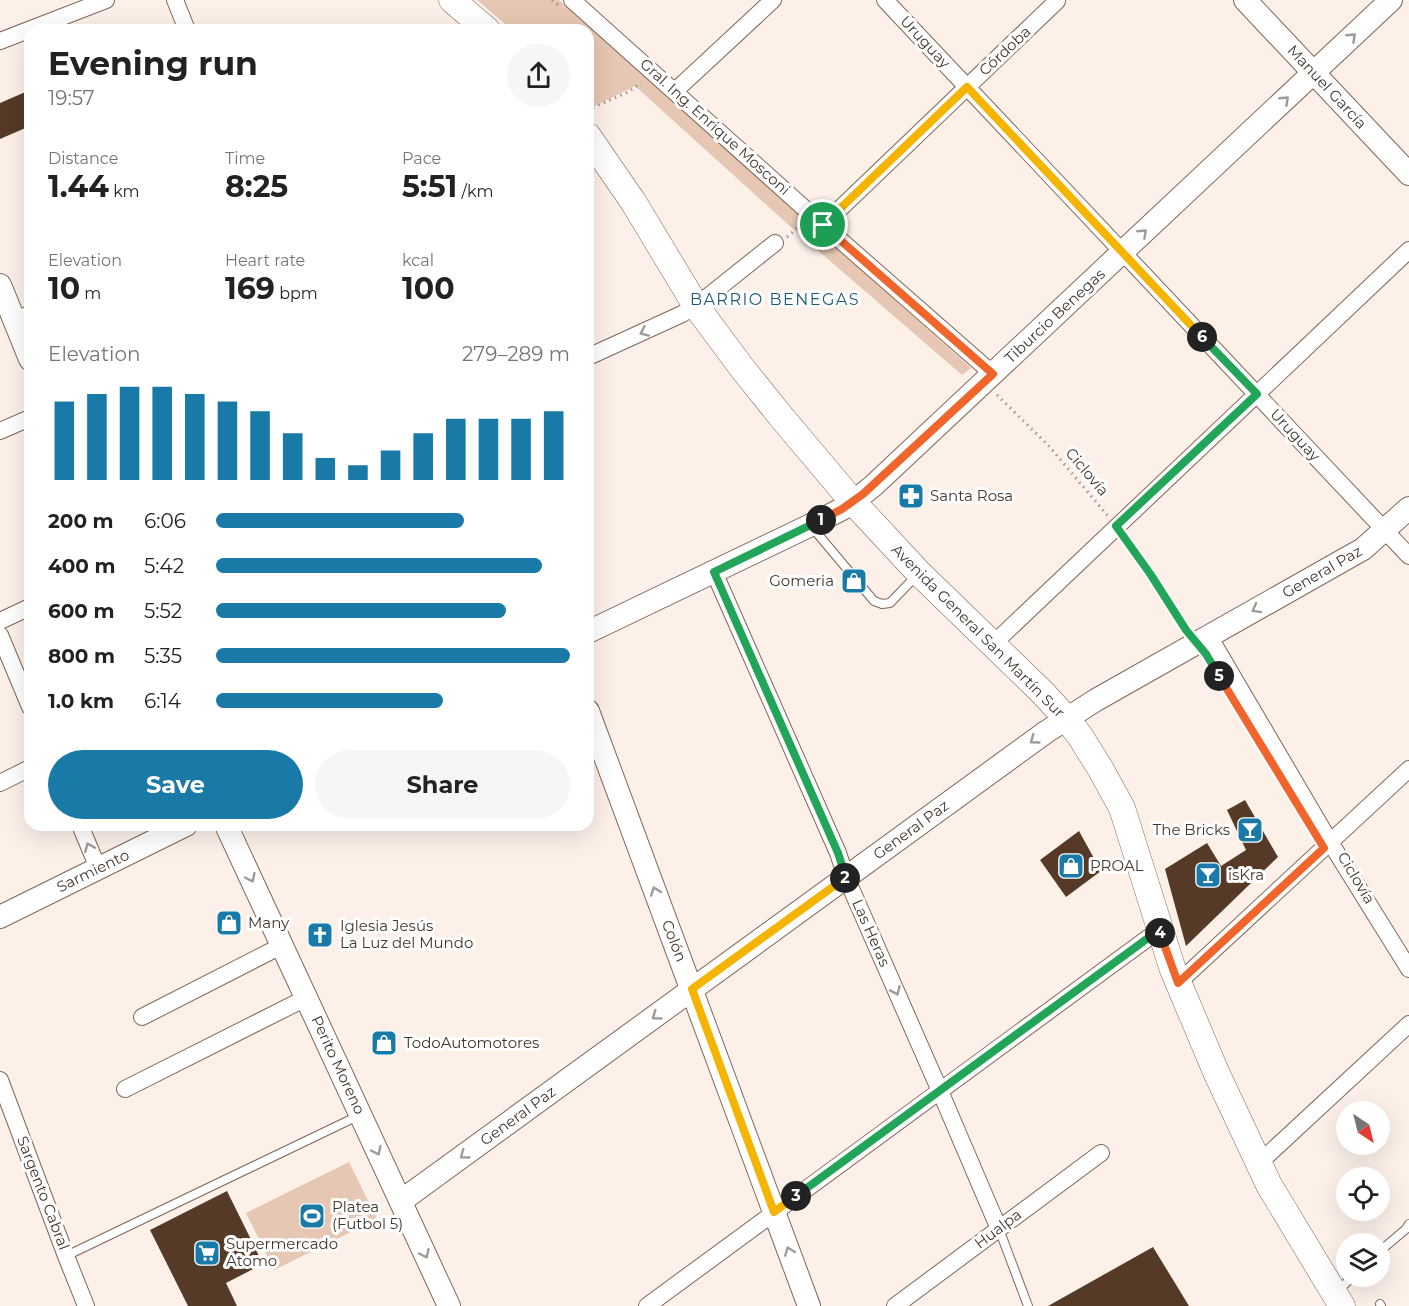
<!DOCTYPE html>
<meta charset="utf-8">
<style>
:root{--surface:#fff;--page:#f6f6f6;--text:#222;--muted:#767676;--accent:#197aa7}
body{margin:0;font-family:Montserrat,sans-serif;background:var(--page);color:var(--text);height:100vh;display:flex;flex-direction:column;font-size:22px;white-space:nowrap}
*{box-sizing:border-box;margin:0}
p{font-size:20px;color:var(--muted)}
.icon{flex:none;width:33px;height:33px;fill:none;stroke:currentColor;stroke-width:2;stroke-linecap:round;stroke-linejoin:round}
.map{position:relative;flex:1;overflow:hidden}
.side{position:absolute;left:24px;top:24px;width:570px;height:807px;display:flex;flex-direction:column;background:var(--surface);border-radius:18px;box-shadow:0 6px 24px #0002}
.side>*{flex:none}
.needle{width:39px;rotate:145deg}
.controls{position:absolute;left:1336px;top:1101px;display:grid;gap:12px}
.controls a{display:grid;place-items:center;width:54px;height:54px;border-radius:50%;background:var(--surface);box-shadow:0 6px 24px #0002;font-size:30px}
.pin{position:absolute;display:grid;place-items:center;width:51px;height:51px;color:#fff;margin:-26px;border:3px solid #fff;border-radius:50%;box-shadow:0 2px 6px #0007}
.km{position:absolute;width:30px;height:30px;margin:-15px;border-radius:50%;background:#222;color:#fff;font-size:16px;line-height:30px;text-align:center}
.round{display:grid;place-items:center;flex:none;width:63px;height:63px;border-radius:32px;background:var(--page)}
.head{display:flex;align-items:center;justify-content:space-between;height:102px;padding:0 24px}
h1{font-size:33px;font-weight:700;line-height:45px}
.figures{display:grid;grid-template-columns:repeat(3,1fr);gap:9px;height:102px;padding:6px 24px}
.figures div{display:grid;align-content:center}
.figures b{font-size:30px;font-weight:700}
.figures small{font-size:16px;font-weight:400}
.figures p{font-size:16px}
.chart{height:168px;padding:12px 24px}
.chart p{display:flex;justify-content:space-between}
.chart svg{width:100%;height:108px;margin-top:6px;stroke:var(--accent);stroke-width:6}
.primary-button{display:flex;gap:12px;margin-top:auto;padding:12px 24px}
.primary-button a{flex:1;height:69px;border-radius:36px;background:var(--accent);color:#fff;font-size:24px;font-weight:700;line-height:69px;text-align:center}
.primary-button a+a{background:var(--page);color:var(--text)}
ul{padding:0 24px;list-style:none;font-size:20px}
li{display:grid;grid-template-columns:96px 72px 1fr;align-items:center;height:45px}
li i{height:15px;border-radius:8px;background:var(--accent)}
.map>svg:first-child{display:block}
.green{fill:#e6c7b3}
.building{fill:#553a28}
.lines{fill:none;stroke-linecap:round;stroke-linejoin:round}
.lane-casing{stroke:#806756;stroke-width:10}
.street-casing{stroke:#806756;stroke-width:18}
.secondary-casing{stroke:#806756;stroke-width:24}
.primary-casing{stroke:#806756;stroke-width:27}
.path{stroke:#a1958e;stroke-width:3;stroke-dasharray:1.5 4.5;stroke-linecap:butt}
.lane{stroke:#fff;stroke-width:8}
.street{stroke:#fff;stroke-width:16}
.secondary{stroke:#fff;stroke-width:22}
.primary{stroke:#fff;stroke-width:26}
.oneway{stroke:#a09b97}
.split-1-casing{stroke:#fff;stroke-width:12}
.split-2-casing{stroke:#fff;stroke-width:12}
.split-3-casing{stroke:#fff;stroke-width:12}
.split-4-casing{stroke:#fff;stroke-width:12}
.split-5-casing{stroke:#fff;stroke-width:12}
.split-6-casing{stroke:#fff;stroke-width:12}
.split-7-casing{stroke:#fff;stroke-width:12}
.split-1{stroke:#f0652b;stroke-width:8}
.split-2{stroke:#22a559;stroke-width:8}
.split-3{stroke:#f5b400;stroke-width:8}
.split-4{stroke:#22a559;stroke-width:8}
.split-5{stroke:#f0652b;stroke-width:8}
.split-6{stroke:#22a559;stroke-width:8}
.split-7{stroke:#f5b400;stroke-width:8}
.labels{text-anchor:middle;stroke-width:6;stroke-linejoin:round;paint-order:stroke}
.street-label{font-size:15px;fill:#42372f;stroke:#fff}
.poi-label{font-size:15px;fill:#42372f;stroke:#fff;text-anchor:start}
.neighbourhood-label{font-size:16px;letter-spacing:1.5px;fill:#1c5a79;stroke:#fff}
</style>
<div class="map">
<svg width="1409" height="1306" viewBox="0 0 1409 1306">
<rect width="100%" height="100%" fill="#fcf0e9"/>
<!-- green -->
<path class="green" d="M477,0H559L971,368L962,375L792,228L635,86L589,109L588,30H512Z
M349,1162L377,1219L274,1270L246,1213Z"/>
<!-- building -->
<path class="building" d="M30,90V126L0,139V103Z
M1245,800L1278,857L1186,946L1165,869L1207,843L1221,866L1246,850L1227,810Z
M1079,831L1101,871L1066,897L1040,860Z
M227,1191L263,1264L226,1283L237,1306H188L150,1230Z
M1153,1247L1189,1306H1048Z"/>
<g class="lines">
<!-- lane casing -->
<g class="lane-casing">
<path id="lane" d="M811,526L874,601L882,604L890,603L918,574
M999,1229L1028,1306
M1380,1251L1406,1229L1409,1224
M66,1256L360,1115
M1337,1292L1353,1276
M1380,1304L1381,1306"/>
</g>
<!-- street casing -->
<g class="street-casing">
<path id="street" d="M175,0L187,30
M572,0L823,225L993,374
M885,0L1409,556
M0,41L106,0
M675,91L773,0
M823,225L1057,1
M14,320L30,314
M588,357L682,314L696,306L775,243
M0,431L30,418
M714,572L838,853L846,877L940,1091L999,1229
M0,621L30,607
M0,635L30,707
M1209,636L1330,842L1409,969
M992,645L1409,250
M0,783L30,768
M80,825L98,868
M1178,983L1409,769
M142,1017L281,946
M0,1080L66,1256L86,1306
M125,1089L306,998
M1258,1164L1409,1024
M647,1306L1159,930
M895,1306L1101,1153"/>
</g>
<!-- secondary casing -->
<g class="secondary-casing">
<path id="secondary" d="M1245,0L1409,174
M0,285L30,359
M588,632L811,525L842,509L863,494L873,486L1391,0
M588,711L809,1306
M226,825L449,1306
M0,917L186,825
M401,1201L1046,732L1096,700L1363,549L1409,508"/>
</g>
<!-- primary casing -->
<g class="primary-casing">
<path id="primary" d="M452,0L487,30
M588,136L634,203L696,306L742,368L783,419L853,502L919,573L1042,692L1066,718L1080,736L1100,768L1122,808L1173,970L1216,1072L1269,1185L1342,1306"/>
</g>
<!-- path -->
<path class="path" d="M552,0L558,5
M588,107L590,109L628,92L641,83
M787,237L800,226
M997,395L1048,445L1108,516
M1125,538L1186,630"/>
<!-- lane -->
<use href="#lane" class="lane"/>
<!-- street -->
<use href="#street" class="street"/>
<!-- secondary -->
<use href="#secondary" class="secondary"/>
<!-- primary -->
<use href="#primary" class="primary"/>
</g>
<!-- one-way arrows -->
<defs><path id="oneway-chevron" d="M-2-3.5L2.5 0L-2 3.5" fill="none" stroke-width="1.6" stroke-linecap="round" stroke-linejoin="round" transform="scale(1.5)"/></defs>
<g class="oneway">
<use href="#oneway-chevron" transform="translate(1352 37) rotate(-43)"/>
<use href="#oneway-chevron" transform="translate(1285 100) rotate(-43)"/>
<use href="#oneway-chevron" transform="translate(1143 233) rotate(-43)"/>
<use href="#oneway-chevron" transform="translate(644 332) rotate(156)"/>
<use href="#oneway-chevron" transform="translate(1256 609) rotate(151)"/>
<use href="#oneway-chevron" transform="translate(1034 740) rotate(144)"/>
<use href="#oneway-chevron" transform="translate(89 847) rotate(-113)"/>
<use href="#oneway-chevron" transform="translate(251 878) rotate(65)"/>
<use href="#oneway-chevron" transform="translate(655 891) rotate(-110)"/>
<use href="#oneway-chevron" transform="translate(896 991) rotate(66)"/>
<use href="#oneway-chevron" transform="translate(656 1016) rotate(144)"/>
<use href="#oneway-chevron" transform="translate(377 1151) rotate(65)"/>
<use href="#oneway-chevron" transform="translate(464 1155) rotate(144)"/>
<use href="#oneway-chevron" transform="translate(789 1251) rotate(-111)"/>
<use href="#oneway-chevron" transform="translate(425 1254) rotate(65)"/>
</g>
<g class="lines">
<!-- split-1 casing -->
<g class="split-1-casing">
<path id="split-1" d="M821,520L842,509L863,494L993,374L823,225"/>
</g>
<!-- split-2 casing -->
<g class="split-2-casing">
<path id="split-2" d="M821,520L714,572L838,853L846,877L845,878"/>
</g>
<!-- split-3 casing -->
<g class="split-3-casing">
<path id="split-3" d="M796,1196L774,1212L692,989L845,878"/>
</g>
<!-- split-4 casing -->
<g class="split-4-casing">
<path id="split-4" d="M796,1196L1159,930L1160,933"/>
</g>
<!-- split-5 casing -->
<g class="split-5-casing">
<path id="split-5" d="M1160,933L1178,983L1324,848L1219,676"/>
</g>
<!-- split-6 casing -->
<g class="split-6-casing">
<path id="split-6" d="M1202,337L1257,394L1116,526L1151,575L1186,630L1206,654L1219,676"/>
</g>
<!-- split-7 casing -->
<g class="split-7-casing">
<path id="split-7" d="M823,225L967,87L1202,337"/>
</g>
<!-- split-1 -->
<use href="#split-1" class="split-1"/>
<!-- split-2 -->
<use href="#split-2" class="split-2"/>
<!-- split-3 -->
<use href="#split-3" class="split-3"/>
<!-- split-4 -->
<use href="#split-4" class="split-4"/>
<!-- split-5 -->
<use href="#split-5" class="split-5"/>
<!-- split-6 -->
<use href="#split-6" class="split-6"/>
<!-- split-7 -->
<use href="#split-7" class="split-7"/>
</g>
<!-- icons -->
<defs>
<g id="pharmacy-square" transform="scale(1.35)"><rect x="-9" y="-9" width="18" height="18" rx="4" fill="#197aa7" stroke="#fff"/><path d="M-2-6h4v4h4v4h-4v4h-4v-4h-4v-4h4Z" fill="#fff"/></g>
<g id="shop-square" transform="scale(1.35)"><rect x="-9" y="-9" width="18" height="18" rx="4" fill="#197aa7" stroke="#fff"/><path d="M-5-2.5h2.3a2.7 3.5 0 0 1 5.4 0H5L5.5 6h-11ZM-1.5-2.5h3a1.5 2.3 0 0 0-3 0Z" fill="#fff"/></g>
<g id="bar-square" transform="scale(1.35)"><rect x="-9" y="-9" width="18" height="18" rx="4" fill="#197aa7" stroke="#fff"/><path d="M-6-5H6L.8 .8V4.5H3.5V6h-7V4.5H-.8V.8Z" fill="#fff"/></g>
<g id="church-square" transform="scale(1.35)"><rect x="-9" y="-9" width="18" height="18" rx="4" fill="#197aa7" stroke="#fff"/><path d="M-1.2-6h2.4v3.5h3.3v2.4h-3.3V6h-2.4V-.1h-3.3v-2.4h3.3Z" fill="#fff"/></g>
<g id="stadium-square" transform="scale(1.35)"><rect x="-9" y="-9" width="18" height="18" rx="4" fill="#197aa7" stroke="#fff"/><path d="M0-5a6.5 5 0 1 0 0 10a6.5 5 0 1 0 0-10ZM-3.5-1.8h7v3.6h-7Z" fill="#fff"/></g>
<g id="supermarket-square" transform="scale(1.35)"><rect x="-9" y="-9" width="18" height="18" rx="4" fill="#197aa7" stroke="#fff"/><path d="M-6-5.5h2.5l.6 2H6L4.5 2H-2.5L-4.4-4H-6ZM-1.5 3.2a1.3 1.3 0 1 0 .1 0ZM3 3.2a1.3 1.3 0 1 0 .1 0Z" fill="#fff"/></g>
</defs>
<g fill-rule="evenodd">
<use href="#pharmacy-square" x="911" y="496"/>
<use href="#shop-square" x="854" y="581"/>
<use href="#bar-square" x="1250" y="830"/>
<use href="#shop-square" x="1071" y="866"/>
<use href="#bar-square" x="1208" y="875"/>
<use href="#shop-square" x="229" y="923"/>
<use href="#church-square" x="320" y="935"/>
<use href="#shop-square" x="384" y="1043"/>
<use href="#stadium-square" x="312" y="1216"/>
<use href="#supermarket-square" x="207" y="1253"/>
</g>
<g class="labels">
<!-- street labels -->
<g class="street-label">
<text transform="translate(925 42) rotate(47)" y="5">Uruguay</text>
<text transform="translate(1005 51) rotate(-43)" y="5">Córdoba</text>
<text transform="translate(1327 87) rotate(47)" y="5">Manuel García</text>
<text transform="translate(715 127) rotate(42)" y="5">Gral. Ing. Enrique Mosconi</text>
<text transform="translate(1055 316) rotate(-43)" y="5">Tiburcio Benegas</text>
<text transform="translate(1295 435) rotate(47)" y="5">Uruguay</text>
<text transform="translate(1087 472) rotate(50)" y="5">Ciclovía</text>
<text transform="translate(1322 572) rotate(-30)" y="5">General Paz</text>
<text transform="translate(978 631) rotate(45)" y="5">Avenida General San Martín Sur</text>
<text transform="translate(911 830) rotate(-36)" y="5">General Paz</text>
<text transform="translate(93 871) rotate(-26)" y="5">Sarmiento</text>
<text transform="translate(1356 878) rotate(59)" y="5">Ciclovía</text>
<text transform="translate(871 933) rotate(66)" y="5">Las Heras</text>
<text transform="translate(674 941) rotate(69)" y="5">Colón</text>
<text transform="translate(338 1065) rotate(65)" y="5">Perito Moreno</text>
<text transform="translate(518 1116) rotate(-36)" y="5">General Paz</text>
<text transform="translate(43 1193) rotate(69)" y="5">Sargento Cabral</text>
<text transform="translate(998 1229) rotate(-37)" y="5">Hualpa</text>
</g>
<!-- poi labels -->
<g class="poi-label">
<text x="930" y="501">Santa Rosa</text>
<text x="834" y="586" text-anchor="end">Gomeria</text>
<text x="1230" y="835" text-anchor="end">The Bricks</text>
<text x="1090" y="871">PROAL</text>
<text x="1228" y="880">isKra</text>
<text x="248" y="928">Many</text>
<text x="340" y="931">Iglesia Jesús<tspan x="340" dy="17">La Luz del Mundo</tspan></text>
<text x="404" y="1048">TodoAutomotores</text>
<text x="332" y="1212">Platea<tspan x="332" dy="17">(Futbol 5)</tspan></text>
<text x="226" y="1249">Supermercado<tspan x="226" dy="17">Atomo</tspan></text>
</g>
<!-- neighbourhood labels -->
<g class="neighbourhood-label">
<text x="775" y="305">BARRIO BENEGAS</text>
</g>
</g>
</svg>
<div class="controls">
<a><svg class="needle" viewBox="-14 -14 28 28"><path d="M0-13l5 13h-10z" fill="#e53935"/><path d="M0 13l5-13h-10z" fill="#767676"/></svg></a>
<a><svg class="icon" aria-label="locate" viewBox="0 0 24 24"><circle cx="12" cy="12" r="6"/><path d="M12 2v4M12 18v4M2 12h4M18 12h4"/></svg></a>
<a><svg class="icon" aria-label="layers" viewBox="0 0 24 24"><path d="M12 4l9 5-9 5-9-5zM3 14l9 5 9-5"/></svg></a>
</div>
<div class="pin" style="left:823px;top:225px;background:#1e9e55"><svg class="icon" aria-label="arrive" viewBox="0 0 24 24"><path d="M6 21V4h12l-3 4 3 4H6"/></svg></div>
<b class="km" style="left:821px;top:520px">1</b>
<b class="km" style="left:845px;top:878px">2</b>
<b class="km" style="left:796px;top:1196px">3</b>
<b class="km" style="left:1160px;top:933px">4</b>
<b class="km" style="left:1219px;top:676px">5</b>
<b class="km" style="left:1202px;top:337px">6</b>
<section class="side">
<div class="head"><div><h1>Evening run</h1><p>19:57</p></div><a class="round"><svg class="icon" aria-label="share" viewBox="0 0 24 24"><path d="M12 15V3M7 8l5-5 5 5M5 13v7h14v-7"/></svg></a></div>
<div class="figures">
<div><p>Distance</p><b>1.44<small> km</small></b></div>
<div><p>Time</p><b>8:25</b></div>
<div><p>Pace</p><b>5:51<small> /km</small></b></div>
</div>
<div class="figures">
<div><p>Elevation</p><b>10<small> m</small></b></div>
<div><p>Heart rate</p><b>169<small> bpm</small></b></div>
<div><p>kcal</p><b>100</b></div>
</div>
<div class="chart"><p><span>Elevation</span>279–289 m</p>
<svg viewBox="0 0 160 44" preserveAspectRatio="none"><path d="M5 44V12M15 44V9M25 44V6M35 44V6M45 44V9M55 44V12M65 44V16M75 44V25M85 44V35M95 44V38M105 44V32M115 44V25M125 44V19M135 44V19M145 44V19M155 44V16"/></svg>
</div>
<ul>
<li><b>200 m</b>6:06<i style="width:70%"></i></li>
<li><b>400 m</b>5:42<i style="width:92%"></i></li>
<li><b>600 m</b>5:52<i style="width:82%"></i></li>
<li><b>800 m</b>5:35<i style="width:100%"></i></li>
<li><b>1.0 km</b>6:14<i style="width:64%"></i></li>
</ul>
<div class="primary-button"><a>Save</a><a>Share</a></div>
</section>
</div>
